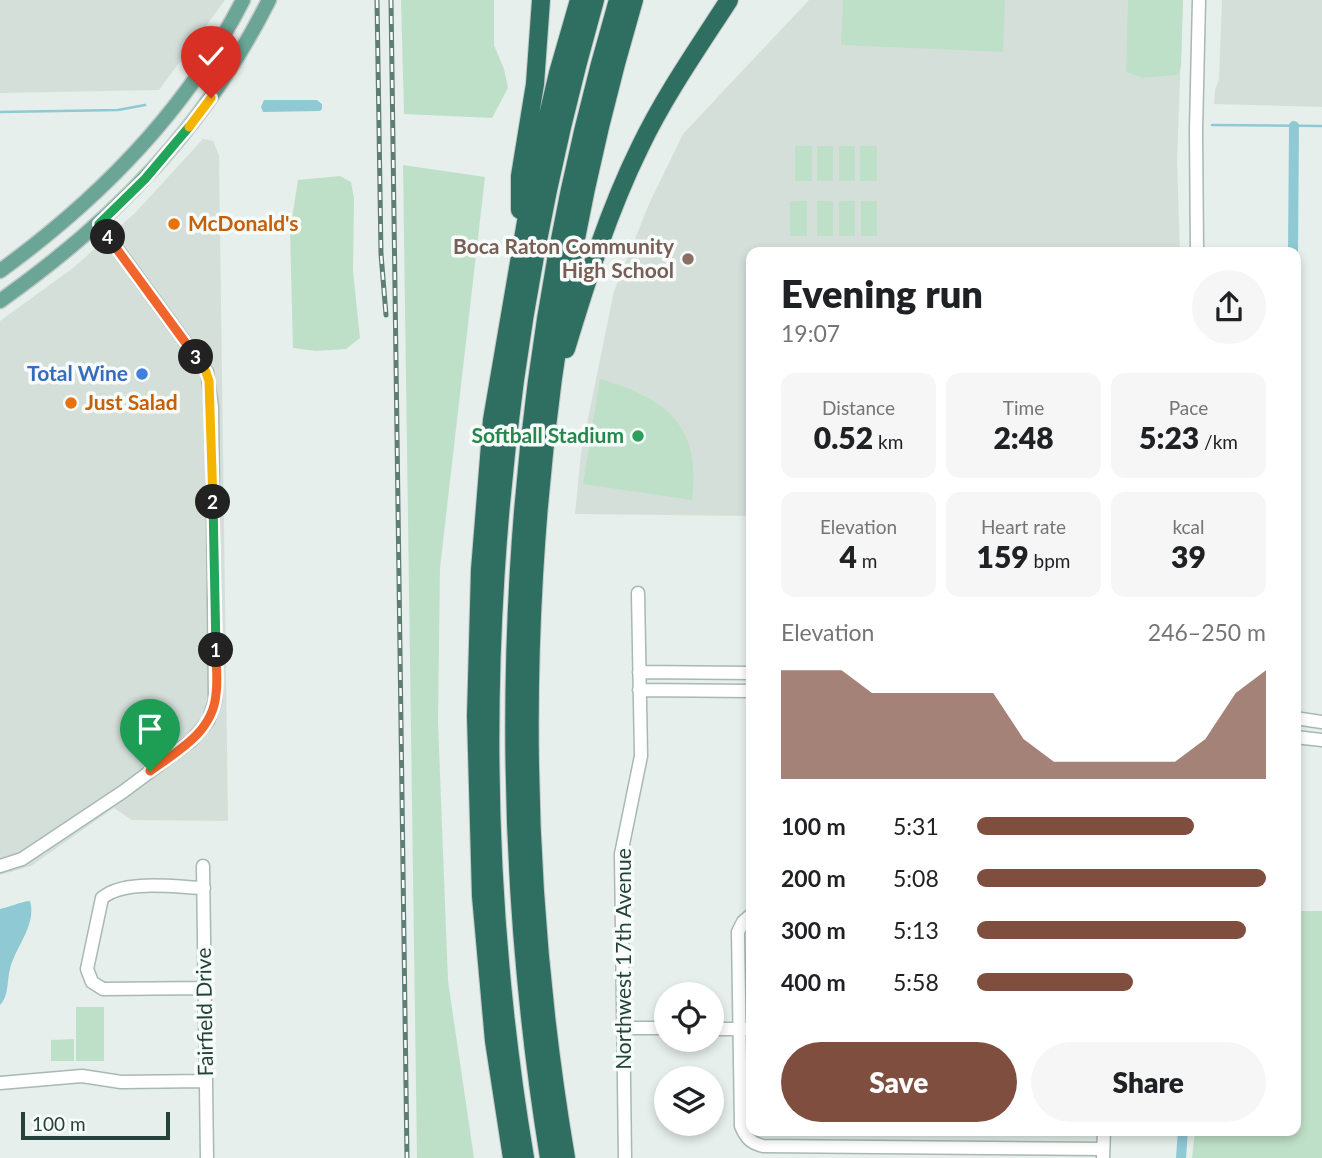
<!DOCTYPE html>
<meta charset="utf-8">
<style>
:root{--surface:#fff;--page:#f6f6f6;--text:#202124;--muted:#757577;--accent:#7f4e3f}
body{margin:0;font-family:Lato,sans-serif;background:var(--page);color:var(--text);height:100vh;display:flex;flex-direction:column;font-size:26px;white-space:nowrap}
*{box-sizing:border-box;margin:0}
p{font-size:23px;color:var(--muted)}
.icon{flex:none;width:38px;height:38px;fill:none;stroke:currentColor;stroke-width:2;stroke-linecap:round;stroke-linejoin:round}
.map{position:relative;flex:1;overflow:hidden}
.sheet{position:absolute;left:746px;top:247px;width:555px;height:889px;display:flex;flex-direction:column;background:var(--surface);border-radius:14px;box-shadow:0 4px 10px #0003}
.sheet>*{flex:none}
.tools{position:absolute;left:654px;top:982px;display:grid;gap:14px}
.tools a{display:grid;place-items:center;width:70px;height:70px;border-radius:50%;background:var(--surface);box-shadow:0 4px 10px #0003;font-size:35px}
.scale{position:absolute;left:21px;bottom:18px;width:149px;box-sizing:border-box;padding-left:7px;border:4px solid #24423a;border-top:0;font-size:19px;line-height:24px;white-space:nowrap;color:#24423a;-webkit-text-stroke:5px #f7fbf9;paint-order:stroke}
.pin{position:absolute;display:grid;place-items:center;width:60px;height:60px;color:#fff;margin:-72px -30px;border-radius:50% 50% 50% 0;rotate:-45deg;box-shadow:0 0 7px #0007}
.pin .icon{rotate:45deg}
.km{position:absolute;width:35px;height:35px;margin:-18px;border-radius:50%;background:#222;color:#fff;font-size:19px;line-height:35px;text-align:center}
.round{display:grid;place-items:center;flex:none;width:74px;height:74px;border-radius:37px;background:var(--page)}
.head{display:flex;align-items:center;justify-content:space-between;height:119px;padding:0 35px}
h1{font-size:38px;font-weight:800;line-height:52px}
.stats{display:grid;grid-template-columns:repeat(3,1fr);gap:10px;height:119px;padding:7px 35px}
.stats div{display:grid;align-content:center;border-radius:14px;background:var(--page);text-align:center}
.stats b{font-size:30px;font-weight:800}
.stats small{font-size:19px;font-weight:400}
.stats p{font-size:19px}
.chart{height:196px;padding:14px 35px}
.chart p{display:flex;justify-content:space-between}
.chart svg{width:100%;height:126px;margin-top:7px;fill:var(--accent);opacity:.7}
.action{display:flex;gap:14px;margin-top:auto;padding:14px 35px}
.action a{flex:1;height:80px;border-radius:42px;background:var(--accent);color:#fff;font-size:28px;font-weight:800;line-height:80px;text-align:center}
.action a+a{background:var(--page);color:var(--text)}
ul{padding:0 35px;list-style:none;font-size:23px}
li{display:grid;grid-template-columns:112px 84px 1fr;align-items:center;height:52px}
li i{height:18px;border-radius:9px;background:var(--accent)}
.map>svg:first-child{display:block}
.built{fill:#d4dfda}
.green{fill:#bfe0c8}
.water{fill:#8ec9d4}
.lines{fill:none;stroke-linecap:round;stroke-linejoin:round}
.stream{stroke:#8ec9d4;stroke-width:2.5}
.canal{stroke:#8ec9d4;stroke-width:10}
.minor-casing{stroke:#a8b8b2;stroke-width:15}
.major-casing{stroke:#c2cac8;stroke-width:17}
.highway-casing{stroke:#c2cac8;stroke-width:20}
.minor{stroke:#fff;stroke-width:12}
.major{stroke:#6aa596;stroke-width:14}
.highway{stroke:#2f6f62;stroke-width:18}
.rail-casing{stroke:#5f7d75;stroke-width:5}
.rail{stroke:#f7fbf9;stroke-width:2.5;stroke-dasharray:8;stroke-linecap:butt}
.split-1-casing{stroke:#fff;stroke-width:14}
.split-2-casing{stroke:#fff;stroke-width:14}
.split-3-casing{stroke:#fff;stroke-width:14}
.split-4-casing{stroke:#fff;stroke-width:14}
.split-5-casing{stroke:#fff;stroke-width:14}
.split-6-casing{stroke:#fff;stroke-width:14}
.split-1{stroke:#f0652b;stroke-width:9}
.split-2{stroke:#22a559;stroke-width:9}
.split-3{stroke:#f5b400;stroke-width:9}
.split-4{stroke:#f0652b;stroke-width:9}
.split-5{stroke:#22a559;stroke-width:9}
.split-6{stroke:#f5b400;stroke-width:9}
.food-dot{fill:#e8710a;stroke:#f7fbf9;stroke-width:2.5}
.education-dot{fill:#8d6e63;stroke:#f7fbf9;stroke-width:2.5}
.shop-dot{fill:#3f7fe0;stroke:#f7fbf9;stroke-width:2.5}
.leisure-dot{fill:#2e9e5b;stroke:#f7fbf9;stroke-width:2.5}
.labels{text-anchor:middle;stroke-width:7;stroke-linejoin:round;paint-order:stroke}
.food-label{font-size:21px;font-weight:bold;fill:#c56008;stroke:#f7fbf9;text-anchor:start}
.education-label{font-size:21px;font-weight:bold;fill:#785e54;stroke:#f7fbf9;text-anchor:end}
.shop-label{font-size:21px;font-weight:bold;fill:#366cbe;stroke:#f7fbf9;text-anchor:end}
.leisure-label{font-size:21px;font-weight:bold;fill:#27864d;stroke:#f7fbf9;text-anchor:end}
.street-label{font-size:21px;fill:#24423a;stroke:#f7fbf9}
</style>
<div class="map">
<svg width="1322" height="1158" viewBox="0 0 1322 1158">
<rect width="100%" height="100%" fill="#e6efeb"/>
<!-- built -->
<path class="built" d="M0,0H225L159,90L0,93Z
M809,0H1183L1177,161L1180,252H751V516L575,514L581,453L614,291L649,204L683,134Z
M1222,0H1322V107L1214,104L1215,90L1219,79Z
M203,139L213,141L219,155L228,821L132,820L114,808L31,866L0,875V321L73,268L135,213Z"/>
<!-- green -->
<path class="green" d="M401,0H494V45L504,69L508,88L492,118L404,114Z
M843,0H1005L1003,52L841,45Z
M1128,0H1183L1181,66L1178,75L1143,78L1126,72Z
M795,146H812V181H795Z
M817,146H833V181H817Z
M839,146H855V181H839Z
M860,146H877V181H860Z
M403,165L485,177L440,568L438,722L448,981L474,1158H417Z
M340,176L351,182L354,198L353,271L360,338L346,349L316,351L293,348L290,231L298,180Z
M790,201H807V236H790Z
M817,201H833V236H817Z
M839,201H855V236H839Z
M861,201H877V236H861Z
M600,379C666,398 702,425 692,500L583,484Z
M1295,911H1322V1158H1192L1195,1131L1295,1130Z
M76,1007H104V1061H76Z
M74,1039V1061H51V1040Z"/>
<!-- water -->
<path class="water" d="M264,100H317L322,104V109L320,111L263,112L261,107Z
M30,901C37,925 15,947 10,969C7,980 9,996 0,1005V909C11,907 18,902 30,901Z"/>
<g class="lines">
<!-- stream -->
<path class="stream" d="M0,112L118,110L145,105
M1212,125L1322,126"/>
<!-- canal -->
<path class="canal" d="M1293,252L1294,126
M1181,1158L1183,1130"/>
<!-- minor casing -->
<g class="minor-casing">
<path id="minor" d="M1197,252L1196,130L1199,0
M639,672L751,673
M639,690L751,691
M1295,718L1322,722
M1295,737L1322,740
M0,866L22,859L124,791L191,741L208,721L215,701L212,407L207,372L99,224
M203,866L207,1158
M204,888C175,887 124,879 102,898L87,969L92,982L103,989L205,988
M751,915L743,922L738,932L741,1126C746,1138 751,1143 763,1146L1103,1149
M623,1028H667
M712,1029H751
M0,1083L82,1076L121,1082L206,1081
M625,1158L621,854L641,756L638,593
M1103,1158L1104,1130"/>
</g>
<!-- major casing -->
<g class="major-casing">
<path id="major" d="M0,271C99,199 187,110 243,0
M0,301C117,218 204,129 269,0"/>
</g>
<!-- highway casing -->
<g class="highway-casing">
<path id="highway" d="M520,210V176L535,84L541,0
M566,349C587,280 608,212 640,147C665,95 698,48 729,0
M512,1158L494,1041L481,896L476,716L480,570L492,420L534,175L558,73L579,0
M525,1158C460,772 488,376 595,0
M549,1158C487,773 507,375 618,0
M566,1158C501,773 523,375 634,0"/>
</g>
<!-- minor -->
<use href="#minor" class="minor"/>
<!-- major -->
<use href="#major" class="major"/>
<!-- highway -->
<use href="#highway" class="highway"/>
<!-- rail casing -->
<g class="rail-casing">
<path id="rail" d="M377,0L381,254L386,315
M391,0L407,1158"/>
</g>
<!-- rail -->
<use href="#rail" class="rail"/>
</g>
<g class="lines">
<!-- split-1 casing -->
<g class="split-1-casing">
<path id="split-1" d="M150,771C178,751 213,732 216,694C218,680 216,665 216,650"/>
</g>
<!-- split-2 casing -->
<g class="split-2-casing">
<path id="split-2" d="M213,502L216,650"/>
</g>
<!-- split-3 casing -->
<g class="split-3-casing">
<path id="split-3" d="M196,357L206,372L209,381L213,502"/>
</g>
<!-- split-4 casing -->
<g class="split-4-casing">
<path id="split-4" d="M108,237L196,357"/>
</g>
<!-- split-5 casing -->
<g class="split-5-casing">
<path id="split-5" d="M108,237L99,224L145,179L189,127"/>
</g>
<!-- split-6 casing -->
<g class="split-6-casing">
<path id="split-6" d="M189,127L211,98"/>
</g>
<!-- split-1 -->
<use href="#split-1" class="split-1"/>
<!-- split-2 -->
<use href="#split-2" class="split-2"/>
<!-- split-3 -->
<use href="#split-3" class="split-3"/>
<!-- split-4 -->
<use href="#split-4" class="split-4"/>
<!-- split-5 -->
<use href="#split-5" class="split-5"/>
<!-- split-6 -->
<use href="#split-6" class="split-6"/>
</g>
<!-- markers -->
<g class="food-dot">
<circle cx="174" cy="224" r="7"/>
<circle cx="71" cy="403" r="7"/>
</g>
<circle class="education-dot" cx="688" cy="259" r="7"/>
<circle class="shop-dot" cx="142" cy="374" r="7"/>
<circle class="leisure-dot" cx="638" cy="436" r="7"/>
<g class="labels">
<!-- food labels -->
<g class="food-label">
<text x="188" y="231">McDonald's</text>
<text x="85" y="410">Just Salad</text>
</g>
<!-- education labels -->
<g class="education-label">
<text x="674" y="254">Boca Raton Community<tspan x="674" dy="24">High School</tspan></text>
</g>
<!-- shop labels -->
<g class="shop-label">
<text x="128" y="381">Total Wine</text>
</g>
<!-- leisure labels -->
<g class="leisure-label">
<text x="624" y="443">Softball Stadium</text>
</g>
<!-- street labels -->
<g class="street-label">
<text transform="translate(624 959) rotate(-90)" y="7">Northwest 17th Avenue</text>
<text transform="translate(205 1012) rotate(-91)" y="7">Fairfield Drive</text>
</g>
</g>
</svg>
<div class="tools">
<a><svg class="icon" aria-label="locate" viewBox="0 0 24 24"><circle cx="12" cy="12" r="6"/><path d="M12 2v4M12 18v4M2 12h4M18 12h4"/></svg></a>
<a><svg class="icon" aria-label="layers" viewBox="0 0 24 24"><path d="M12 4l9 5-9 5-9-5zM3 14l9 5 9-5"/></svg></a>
</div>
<div class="scale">100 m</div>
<div class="pin" style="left:150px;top:771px;background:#1e9e55"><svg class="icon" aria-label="arrive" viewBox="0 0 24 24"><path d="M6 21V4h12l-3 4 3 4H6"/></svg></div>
<div class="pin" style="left:211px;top:98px;background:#d93025"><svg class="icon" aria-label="check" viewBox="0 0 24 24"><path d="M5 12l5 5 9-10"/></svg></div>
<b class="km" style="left:216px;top:650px">1</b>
<b class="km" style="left:213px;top:502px">2</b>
<b class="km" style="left:196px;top:357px">3</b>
<b class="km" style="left:108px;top:237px">4</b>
<section class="sheet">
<div class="head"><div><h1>Evening run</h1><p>19:07</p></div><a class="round"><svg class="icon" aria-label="share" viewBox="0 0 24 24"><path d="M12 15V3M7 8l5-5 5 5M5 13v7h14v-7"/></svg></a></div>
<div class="stats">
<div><p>Distance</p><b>0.52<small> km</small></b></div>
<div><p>Time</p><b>2:48</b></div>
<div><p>Pace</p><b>5:23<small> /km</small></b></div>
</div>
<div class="stats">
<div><p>Elevation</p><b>4<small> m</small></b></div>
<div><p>Heart rate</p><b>159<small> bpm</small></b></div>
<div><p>kcal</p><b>39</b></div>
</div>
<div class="chart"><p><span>Elevation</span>246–250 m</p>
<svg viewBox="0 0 160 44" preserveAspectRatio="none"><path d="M0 44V6L10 6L20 6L30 14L40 14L50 14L60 14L70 14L80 30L90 38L100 38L110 38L120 38L130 38L140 30L150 14L160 6V44z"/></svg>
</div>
<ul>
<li><b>100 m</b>5:31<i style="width:75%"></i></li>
<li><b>200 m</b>5:08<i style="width:100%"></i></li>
<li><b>300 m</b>5:13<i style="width:93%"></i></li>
<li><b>400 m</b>5:58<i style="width:54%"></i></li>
</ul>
<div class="action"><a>Save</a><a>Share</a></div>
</section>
</div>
